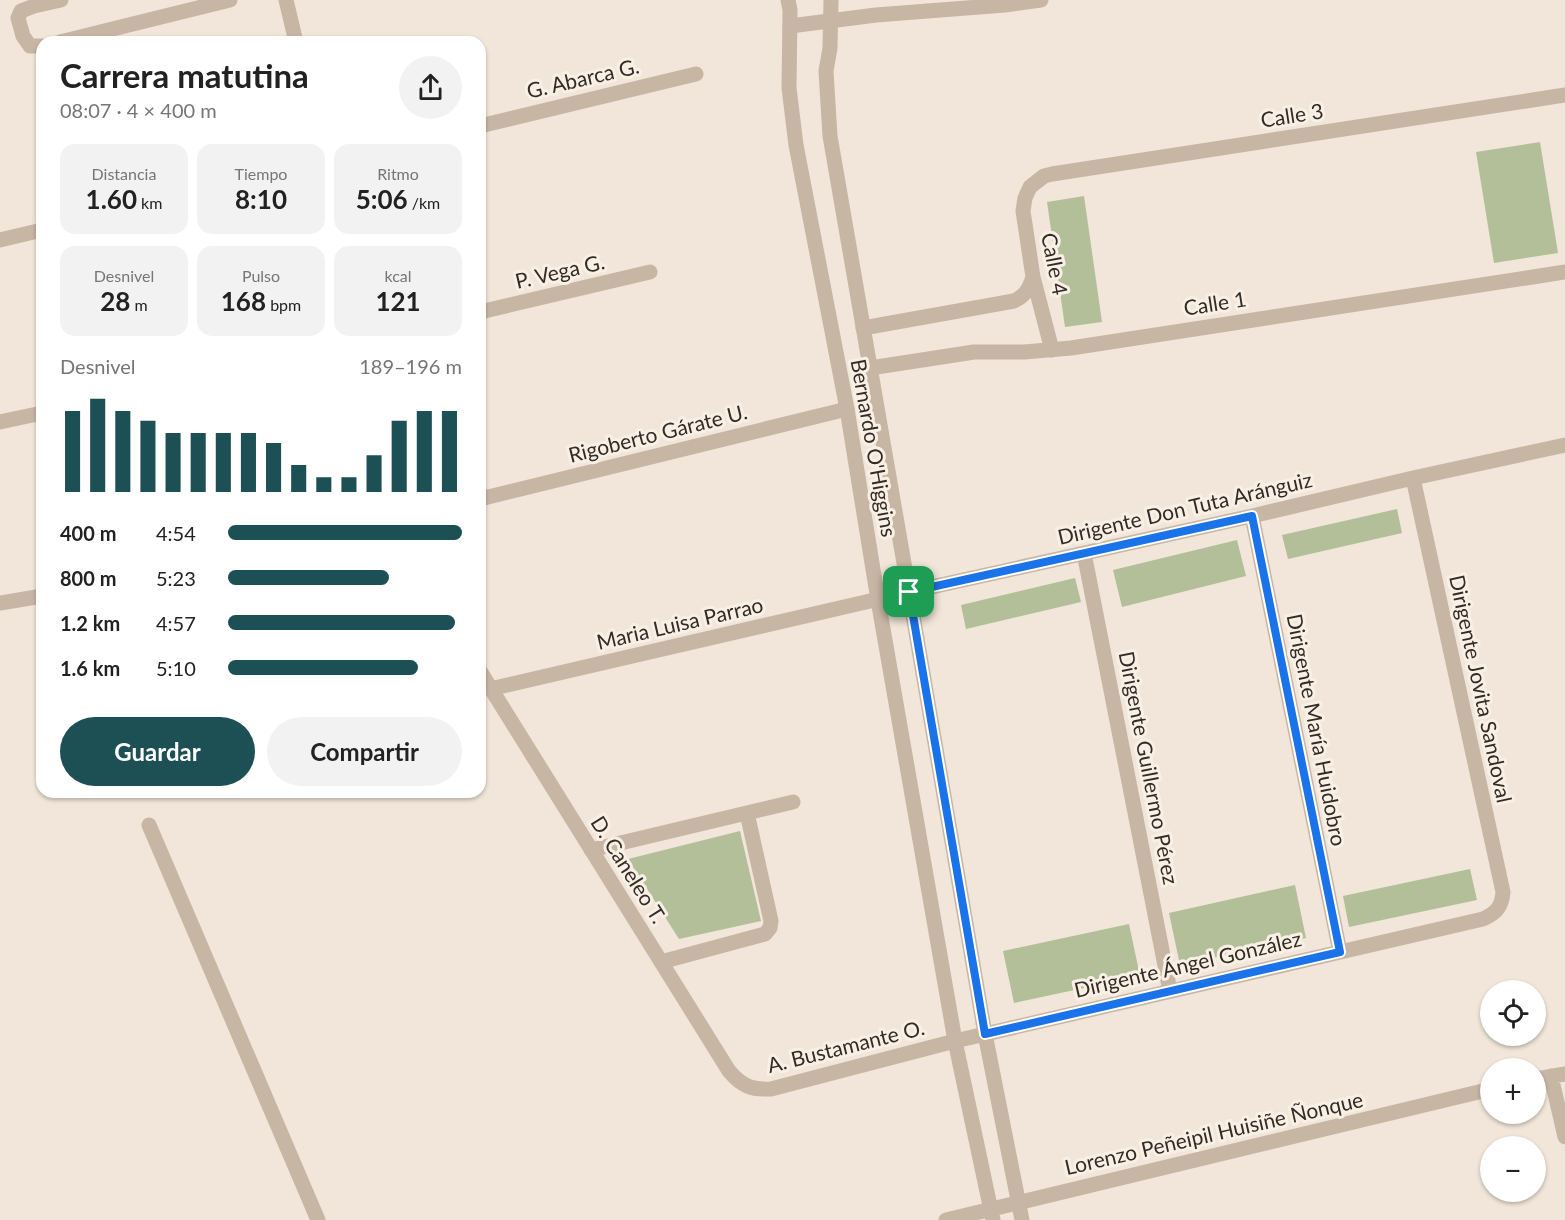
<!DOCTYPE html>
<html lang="es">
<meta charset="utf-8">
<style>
:root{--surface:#fff;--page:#f2f2f2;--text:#222;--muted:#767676;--accent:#1d5055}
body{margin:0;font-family:Lato,sans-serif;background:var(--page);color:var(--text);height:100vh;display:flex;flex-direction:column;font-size:22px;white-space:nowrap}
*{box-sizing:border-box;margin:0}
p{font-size:20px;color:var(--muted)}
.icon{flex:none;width:33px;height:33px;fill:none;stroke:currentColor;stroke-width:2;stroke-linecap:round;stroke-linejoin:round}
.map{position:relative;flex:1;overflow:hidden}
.drawer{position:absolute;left:36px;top:36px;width:450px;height:762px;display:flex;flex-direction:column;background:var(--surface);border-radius:18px;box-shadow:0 2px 4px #0004}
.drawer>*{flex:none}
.controls{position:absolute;left:1480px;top:980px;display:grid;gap:12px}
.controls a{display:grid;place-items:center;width:66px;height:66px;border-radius:50%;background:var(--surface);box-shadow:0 2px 4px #0004;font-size:30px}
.pin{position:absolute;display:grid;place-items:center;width:51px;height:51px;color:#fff;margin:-26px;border-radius:12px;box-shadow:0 3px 9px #0006}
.round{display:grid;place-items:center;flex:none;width:63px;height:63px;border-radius:32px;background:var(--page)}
.overview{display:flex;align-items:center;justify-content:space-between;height:102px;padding:0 24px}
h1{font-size:33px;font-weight:700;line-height:45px}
.stats{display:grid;grid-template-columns:repeat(3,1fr);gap:9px;height:102px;padding:6px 24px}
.stats div{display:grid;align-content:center;border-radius:15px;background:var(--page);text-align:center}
.stats b{font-size:26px;font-weight:700}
.stats small{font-size:16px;font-weight:400}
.stats p{font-size:16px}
.chart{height:168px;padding:12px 24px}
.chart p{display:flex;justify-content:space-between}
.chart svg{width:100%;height:108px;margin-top:6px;stroke:var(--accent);stroke-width:6}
.button{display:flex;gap:12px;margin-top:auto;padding:12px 24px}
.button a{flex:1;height:69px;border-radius:36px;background:var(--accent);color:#fff;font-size:24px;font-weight:700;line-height:69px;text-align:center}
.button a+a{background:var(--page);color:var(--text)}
ul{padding:0 24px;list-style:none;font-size:20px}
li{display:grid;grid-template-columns:96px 72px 1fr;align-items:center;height:45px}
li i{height:15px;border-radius:8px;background:var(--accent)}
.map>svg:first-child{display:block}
.green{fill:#b2bf99}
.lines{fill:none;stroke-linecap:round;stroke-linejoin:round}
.minor{stroke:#c8b6a5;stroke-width:15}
.tertiary{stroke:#c8b6a5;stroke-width:15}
.route-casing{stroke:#fff;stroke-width:12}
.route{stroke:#1a73e8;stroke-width:8}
.labels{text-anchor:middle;stroke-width:6;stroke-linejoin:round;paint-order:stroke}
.street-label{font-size:21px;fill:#342b26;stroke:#f9f0e5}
</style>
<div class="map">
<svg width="1565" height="1220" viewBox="0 0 1565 1220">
<rect width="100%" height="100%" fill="#f1e6d9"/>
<!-- green -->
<path class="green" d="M1540,142L1558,253L1494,263L1476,152Z
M1084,196L1102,322L1065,327L1047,202Z
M1397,509L1402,533L1288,559L1282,535Z
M1237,540L1246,576L1122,607L1113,570Z
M1075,578L1081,602L966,629L961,605Z
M740,831L761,921L679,939L628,859Z
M1470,869L1477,900L1349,927L1343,896Z
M1295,885L1306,938L1180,965L1169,913Z
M1129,924L1140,976L1014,1003L1003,951Z"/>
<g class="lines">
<!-- minor -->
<path class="minor" d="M286,0L296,42
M790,26L876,15L1005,5L1041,0
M60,42L230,0
M42,46H30L23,36L18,18L21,11L34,6L61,0
M480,126L696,74
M0,240L42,230
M480,312L650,272
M863,328L1014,301C1025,296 1029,289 1033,277
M1052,350L1033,277L1023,211L1025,198L1030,187L1044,176L1052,174L1565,95
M870,368L974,352H1024L1071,348L1565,272
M0,422L42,413
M480,499L847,409
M1252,516L1340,952
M1084,553L1170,991
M0,603L42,596
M480,671L729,1071C742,1086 751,1090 771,1089L955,1041L1483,919C1496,913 1502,907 1503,892L1413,478
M490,689L909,592L1252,516L1413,478L1565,445
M149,825L318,1220
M591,850L793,802
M661,962L765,934L770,928L771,921L747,813
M1551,1076L1565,1137
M1536,1079L1565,1074
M946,1220L1491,1089"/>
<!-- tertiary -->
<path class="tertiary" d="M788,0L790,10L789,88L796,145L847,409L878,600L955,1041L993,1220
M831,0L830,48L826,71L830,136L909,592L985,1034L1022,1220"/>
</g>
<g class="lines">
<!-- route casing -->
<g class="route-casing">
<path id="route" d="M1252,516L1340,952L985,1034L909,592Z"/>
</g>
<!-- route -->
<use href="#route" class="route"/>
</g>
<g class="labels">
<!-- street labels -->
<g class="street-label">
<text transform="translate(583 79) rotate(-13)" y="7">G. Abarca G.</text>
<text transform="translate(1292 116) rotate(-9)" y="7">Calle 3</text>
<text transform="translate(1054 264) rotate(79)" y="7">Calle 4</text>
<text transform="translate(560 272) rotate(-13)" y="7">P. Vega G.</text>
<text transform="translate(1215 304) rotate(-9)" y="7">Calle 1</text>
<text transform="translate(658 434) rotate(-14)" y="7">Rigoberto Gárate U.</text>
<text transform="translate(873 448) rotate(80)" y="7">Bernardo O'Higgins</text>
<text transform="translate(1185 509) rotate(-13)" y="7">Dirigente Don Tuta Aránguiz</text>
<text transform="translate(680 624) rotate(-13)" y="7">Maria Luisa Parrao</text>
<text transform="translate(1480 689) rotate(78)" y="7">Dirigente Jovita Sandoval</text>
<text transform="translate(1316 730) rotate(79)" y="7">Dirigente María Huidobro</text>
<text transform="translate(1148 768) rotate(79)" y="7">Dirigente Guillermo Pérez</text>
<text transform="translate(628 870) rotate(58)" y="7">D. Caneleo T.</text>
<text transform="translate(1188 965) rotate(-13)" y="7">Dirigente Ángel González</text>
<text transform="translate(846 1047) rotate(-14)" y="7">A. Bustamante O.</text>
<text transform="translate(1214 1134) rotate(-13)" y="7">Lorenzo Peñeipil Huisiñe Ñonque</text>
</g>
</g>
</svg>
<div class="controls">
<a><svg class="icon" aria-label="locate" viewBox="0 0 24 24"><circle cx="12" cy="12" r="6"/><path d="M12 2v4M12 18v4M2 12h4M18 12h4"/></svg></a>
<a>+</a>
<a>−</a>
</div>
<div class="pin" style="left:909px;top:592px;background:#1e9e55"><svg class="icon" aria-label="arrive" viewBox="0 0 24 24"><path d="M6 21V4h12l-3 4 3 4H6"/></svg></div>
<section class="drawer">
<div class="overview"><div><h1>Carrera matutina</h1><p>08:07 · 4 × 400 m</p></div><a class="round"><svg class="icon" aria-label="share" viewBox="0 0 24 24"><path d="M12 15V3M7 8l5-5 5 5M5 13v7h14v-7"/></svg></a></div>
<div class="stats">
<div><p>Distancia</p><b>1.60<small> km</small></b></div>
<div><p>Tiempo</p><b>8:10</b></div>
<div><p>Ritmo</p><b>5:06<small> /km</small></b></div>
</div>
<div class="stats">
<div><p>Desnivel</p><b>28<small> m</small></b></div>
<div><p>Pulso</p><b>168<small> bpm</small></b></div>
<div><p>kcal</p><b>121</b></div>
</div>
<div class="chart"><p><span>Desnivel</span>189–196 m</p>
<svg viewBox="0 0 160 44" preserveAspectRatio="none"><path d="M5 44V11M15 44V6M25 44V11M35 44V15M45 44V20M55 44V20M65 44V20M75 44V20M85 44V24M95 44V33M105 44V38M115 44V38M125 44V29M135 44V15M145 44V11M155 44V11"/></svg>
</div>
<ul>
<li><b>400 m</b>4:54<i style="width:100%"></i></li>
<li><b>800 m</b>5:23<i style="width:69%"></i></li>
<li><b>1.2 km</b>4:57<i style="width:97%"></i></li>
<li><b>1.6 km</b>5:10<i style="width:81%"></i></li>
</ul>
<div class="button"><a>Guardar</a><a>Compartir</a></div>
</section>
</div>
